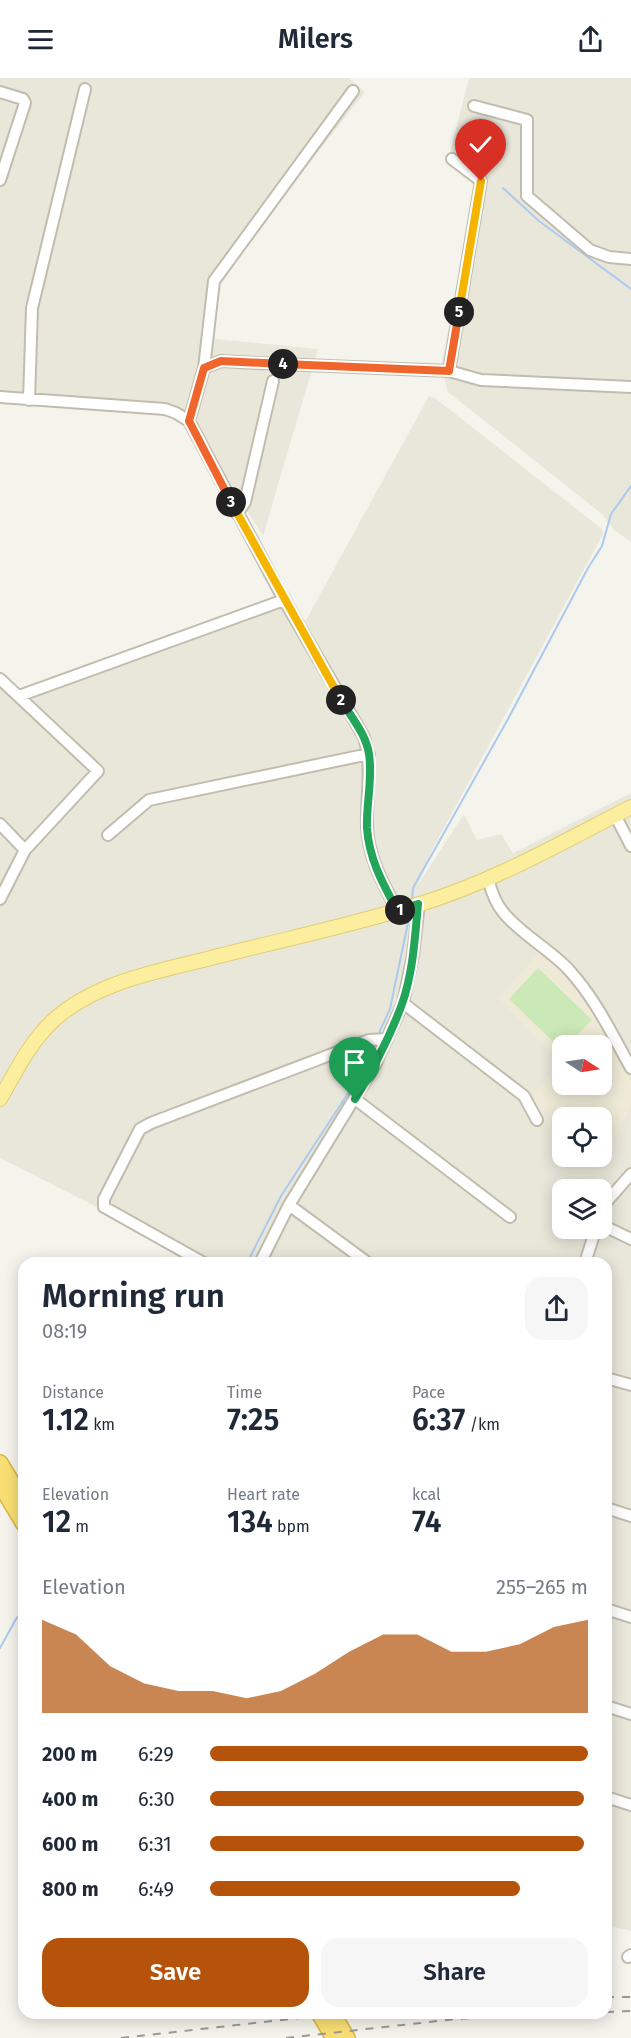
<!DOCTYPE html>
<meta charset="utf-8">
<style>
:root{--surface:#fff;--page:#f6f6f7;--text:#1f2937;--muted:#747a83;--accent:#b45309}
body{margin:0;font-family:"Fira Sans",sans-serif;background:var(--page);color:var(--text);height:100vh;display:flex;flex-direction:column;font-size:22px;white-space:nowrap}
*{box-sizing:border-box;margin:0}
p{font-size:20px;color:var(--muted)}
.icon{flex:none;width:33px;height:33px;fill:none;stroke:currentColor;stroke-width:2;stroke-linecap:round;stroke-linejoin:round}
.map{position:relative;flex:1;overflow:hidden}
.panel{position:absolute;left:18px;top:1179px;width:594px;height:762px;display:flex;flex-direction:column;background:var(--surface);border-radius:18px;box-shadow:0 3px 15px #0003}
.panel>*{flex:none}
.needle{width:39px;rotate:102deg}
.controls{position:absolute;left:552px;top:957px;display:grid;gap:12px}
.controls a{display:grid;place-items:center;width:60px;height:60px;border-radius:12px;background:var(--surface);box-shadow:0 3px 15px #0003;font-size:30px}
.pin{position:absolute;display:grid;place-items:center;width:51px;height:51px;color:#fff;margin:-62px -26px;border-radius:50% 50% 50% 0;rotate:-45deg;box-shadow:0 0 6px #0007}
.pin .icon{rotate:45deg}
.km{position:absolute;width:30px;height:30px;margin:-15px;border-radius:50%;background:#222;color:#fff;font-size:16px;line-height:30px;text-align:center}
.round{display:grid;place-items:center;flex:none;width:63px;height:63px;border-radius:18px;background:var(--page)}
.summary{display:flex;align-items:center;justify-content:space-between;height:102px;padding:0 24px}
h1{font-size:33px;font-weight:600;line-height:45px}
.figures{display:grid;grid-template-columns:repeat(3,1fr);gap:9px;height:102px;padding:6px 24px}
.figures div{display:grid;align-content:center}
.figures b{font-size:30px;font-weight:600}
.figures small{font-size:16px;font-weight:400}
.figures p{font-size:16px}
.chart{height:168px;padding:12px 24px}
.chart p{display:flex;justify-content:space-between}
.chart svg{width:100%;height:108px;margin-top:6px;fill:var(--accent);opacity:.7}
.cta{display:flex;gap:12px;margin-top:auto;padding:12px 24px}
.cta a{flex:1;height:69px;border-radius:18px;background:var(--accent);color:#fff;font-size:24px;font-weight:600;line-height:69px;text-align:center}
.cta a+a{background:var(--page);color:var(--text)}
ul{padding:0 24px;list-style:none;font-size:20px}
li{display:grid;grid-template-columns:96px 72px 1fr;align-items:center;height:45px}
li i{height:15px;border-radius:8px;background:var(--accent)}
header{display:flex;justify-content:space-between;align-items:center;height:78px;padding:0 24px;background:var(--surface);font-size:27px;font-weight:600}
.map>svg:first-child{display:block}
.residential{fill:#e9e7da;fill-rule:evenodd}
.education{fill:#eeead7;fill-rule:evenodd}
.green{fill:#cbe8b7}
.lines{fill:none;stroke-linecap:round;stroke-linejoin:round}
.stream{stroke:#abcaef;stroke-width:2}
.minor-casing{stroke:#c1bdae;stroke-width:14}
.major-casing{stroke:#e1ce6f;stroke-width:16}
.highway-casing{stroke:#d9b742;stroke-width:18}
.minor{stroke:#fff;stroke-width:10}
.major{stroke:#fbee9f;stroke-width:14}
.highway{stroke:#f9df73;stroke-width:15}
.rail{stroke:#9a9a9a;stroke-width:2;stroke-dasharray:8 8;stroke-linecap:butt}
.split-1-casing{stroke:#fff;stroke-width:12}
.split-2-casing{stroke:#fff;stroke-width:12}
.split-3-casing{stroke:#fff;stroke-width:12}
.split-4-casing{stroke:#fff;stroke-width:12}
.split-5-casing{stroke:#fff;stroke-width:12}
.split-6-casing{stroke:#fff;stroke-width:12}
.split-1{stroke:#22a559;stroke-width:8}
.split-2{stroke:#22a559;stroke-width:8}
.split-3{stroke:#f5b400;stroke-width:8}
.split-4{stroke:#f0652b;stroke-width:8}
.split-5{stroke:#f0652b;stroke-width:8}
.split-6{stroke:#f5b400;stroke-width:8}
</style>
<header><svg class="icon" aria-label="menu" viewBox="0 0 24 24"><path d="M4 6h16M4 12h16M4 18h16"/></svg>Milers<svg class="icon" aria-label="share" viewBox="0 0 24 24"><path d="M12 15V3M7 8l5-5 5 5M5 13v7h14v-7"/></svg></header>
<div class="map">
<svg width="631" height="1960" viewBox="0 0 631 1960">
<rect width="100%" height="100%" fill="#f5f4ec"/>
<!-- residential -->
<path class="residential" d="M0,0H349L365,14L216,204L214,261L318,271L263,458L185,335L0,316Z
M469,0H631V464L614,452L602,436L448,314L441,288L477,105L448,82Z
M429,318L435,320L602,451L603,456L430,776L417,808L464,736L477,762L501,756L513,775L631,715V1853L606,1847V1185H207L0,1080V595L17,611L289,513L305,544ZM562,968H602V1006H562ZM562,1040H602V1078H562ZM562,1112H602V1150H562Z"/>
<!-- education -->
<path class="education" d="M539,874L562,893L606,949L626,995L631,1002V1026L617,1059L613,1055L602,1067V1040H562V1071L531,1019L560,985L499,920ZM562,968H602V1006H562Z"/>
<!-- green -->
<path class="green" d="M538,890L592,942L567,967L562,968V972L509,921Z"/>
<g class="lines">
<!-- stream -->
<path class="stream" d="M503,110L539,143L631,211
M412,823L413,810L508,641L588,490L602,468L611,436L631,408
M377,959L390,931L410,835
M247,1185L281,1118L356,1003L374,964
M0,1570L16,1541L24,1532"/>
<!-- minor casing -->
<g class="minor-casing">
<path id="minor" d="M0,14L23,21L25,25L0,102
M474,28L527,42V118L590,172L609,179L631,181
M204,290L221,283L258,285L449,293L481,302L631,309
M449,293L481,103L452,81
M0,319L165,331L176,335L189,343L284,522L364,659C373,689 366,718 367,748C368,779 383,805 397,832
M29,322L32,230L85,11
M189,343L204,290L214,203L353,13
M237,436L245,424L273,303
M0,601L98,693L25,772L0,821
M19,618L284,522
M615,737L631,768
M0,746L25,772
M108,757L149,722L369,676
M488,801C491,812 495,825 503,834C519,855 551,872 569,892C597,923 611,955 631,990
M403,925L524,1018L537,1042
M355,1021L510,1139
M289,1127L368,1185
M602,1129L631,1096
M602,1147L631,1161
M204,1185L104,1129V1121L140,1051L151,1045L369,962L387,961
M260,1185L289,1127L376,985L403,925L413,877L419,826
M585,1185L596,1150
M606,1300L631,1307
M606,1430L631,1438
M606,1531L631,1539
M606,1628L631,1636
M606,1719L631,1727
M628,1879L631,1877"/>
</g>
<!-- major casing -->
<g class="major-casing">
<path id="major" d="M0,1021C16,993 31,962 56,940C98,904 155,894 207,881C277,863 348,848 417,827C493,804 561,765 631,729"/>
</g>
<!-- highway casing -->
<g class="highway-casing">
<path id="highway" d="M0,1385L24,1425
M0,1406L24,1446
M319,1935L334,1960
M332,1935L347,1960"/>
</g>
<!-- minor -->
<use href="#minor" class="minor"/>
<!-- major -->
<use href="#major" class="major"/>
<!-- highway -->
<use href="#highway" class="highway"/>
<!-- rail -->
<path class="rail" d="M606,1919H631
M606,1934L631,1933
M121,1960L344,1935
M286,1960L456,1941L546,1935"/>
</g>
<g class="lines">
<!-- split-1 casing -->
<g class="split-1-casing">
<path id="split-1" d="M355,1021C373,991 390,959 402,926C413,895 415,859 418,826L400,832"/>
</g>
<!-- split-2 casing -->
<g class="split-2-casing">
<path id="split-2" d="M341,622C351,639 366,656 369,676C373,700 366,726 367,750C369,781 383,806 397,832H400"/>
</g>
<!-- split-3 casing -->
<g class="split-3-casing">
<path id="split-3" d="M231,424L341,622"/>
</g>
<!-- split-4 casing -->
<g class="split-4-casing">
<path id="split-4" d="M231,424L189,343L204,290L221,283L283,286"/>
</g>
<!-- split-5 casing -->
<g class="split-5-casing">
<path id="split-5" d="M283,286L449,293L459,234"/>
</g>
<!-- split-6 casing -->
<g class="split-6-casing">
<path id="split-6" d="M459,234L481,103"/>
</g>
<!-- split-1 -->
<use href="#split-1" class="split-1"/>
<!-- split-2 -->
<use href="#split-2" class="split-2"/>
<!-- split-3 -->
<use href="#split-3" class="split-3"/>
<!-- split-4 -->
<use href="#split-4" class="split-4"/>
<!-- split-5 -->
<use href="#split-5" class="split-5"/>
<!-- split-6 -->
<use href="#split-6" class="split-6"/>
</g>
</svg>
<div class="controls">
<a><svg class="needle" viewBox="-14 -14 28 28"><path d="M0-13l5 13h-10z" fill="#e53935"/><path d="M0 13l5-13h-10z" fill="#747a83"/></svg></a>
<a><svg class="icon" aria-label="locate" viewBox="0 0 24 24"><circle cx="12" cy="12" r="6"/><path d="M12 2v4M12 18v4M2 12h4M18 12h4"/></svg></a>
<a><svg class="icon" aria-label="layers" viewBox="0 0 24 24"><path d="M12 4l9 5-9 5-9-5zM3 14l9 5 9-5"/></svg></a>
</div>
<div class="pin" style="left:355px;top:1021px;background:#1e9e55"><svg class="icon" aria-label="arrive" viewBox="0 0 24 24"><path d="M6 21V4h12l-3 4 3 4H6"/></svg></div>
<div class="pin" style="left:481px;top:103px;background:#d93025"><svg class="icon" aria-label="check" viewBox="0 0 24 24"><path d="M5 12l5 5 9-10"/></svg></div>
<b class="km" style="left:400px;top:832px">1</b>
<b class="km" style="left:341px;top:622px">2</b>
<b class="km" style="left:231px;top:424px">3</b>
<b class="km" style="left:283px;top:286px">4</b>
<b class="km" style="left:459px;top:234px">5</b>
<section class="panel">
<div class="summary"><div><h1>Morning run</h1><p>08:19</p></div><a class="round"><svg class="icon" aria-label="share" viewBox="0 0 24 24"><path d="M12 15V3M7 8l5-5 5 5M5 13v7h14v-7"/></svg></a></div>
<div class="figures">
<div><p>Distance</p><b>1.12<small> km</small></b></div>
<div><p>Time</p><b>7:25</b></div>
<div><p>Pace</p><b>6:37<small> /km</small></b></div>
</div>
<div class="figures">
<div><p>Elevation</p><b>12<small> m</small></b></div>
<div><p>Heart rate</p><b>134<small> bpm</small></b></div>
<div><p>kcal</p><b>74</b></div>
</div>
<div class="chart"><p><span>Elevation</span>255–265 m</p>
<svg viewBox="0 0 160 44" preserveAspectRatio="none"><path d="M0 44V6L10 12L20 25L30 32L40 35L50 35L60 38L70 35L80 28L90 19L100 12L110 12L120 19L130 19L140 16L150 9L160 6V44z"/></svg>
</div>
<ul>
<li><b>200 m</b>6:29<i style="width:100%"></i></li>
<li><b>400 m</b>6:30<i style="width:99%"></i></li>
<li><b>600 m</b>6:31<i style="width:99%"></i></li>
<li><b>800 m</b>6:49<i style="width:82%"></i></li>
</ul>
<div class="cta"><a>Save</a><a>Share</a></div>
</section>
</div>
